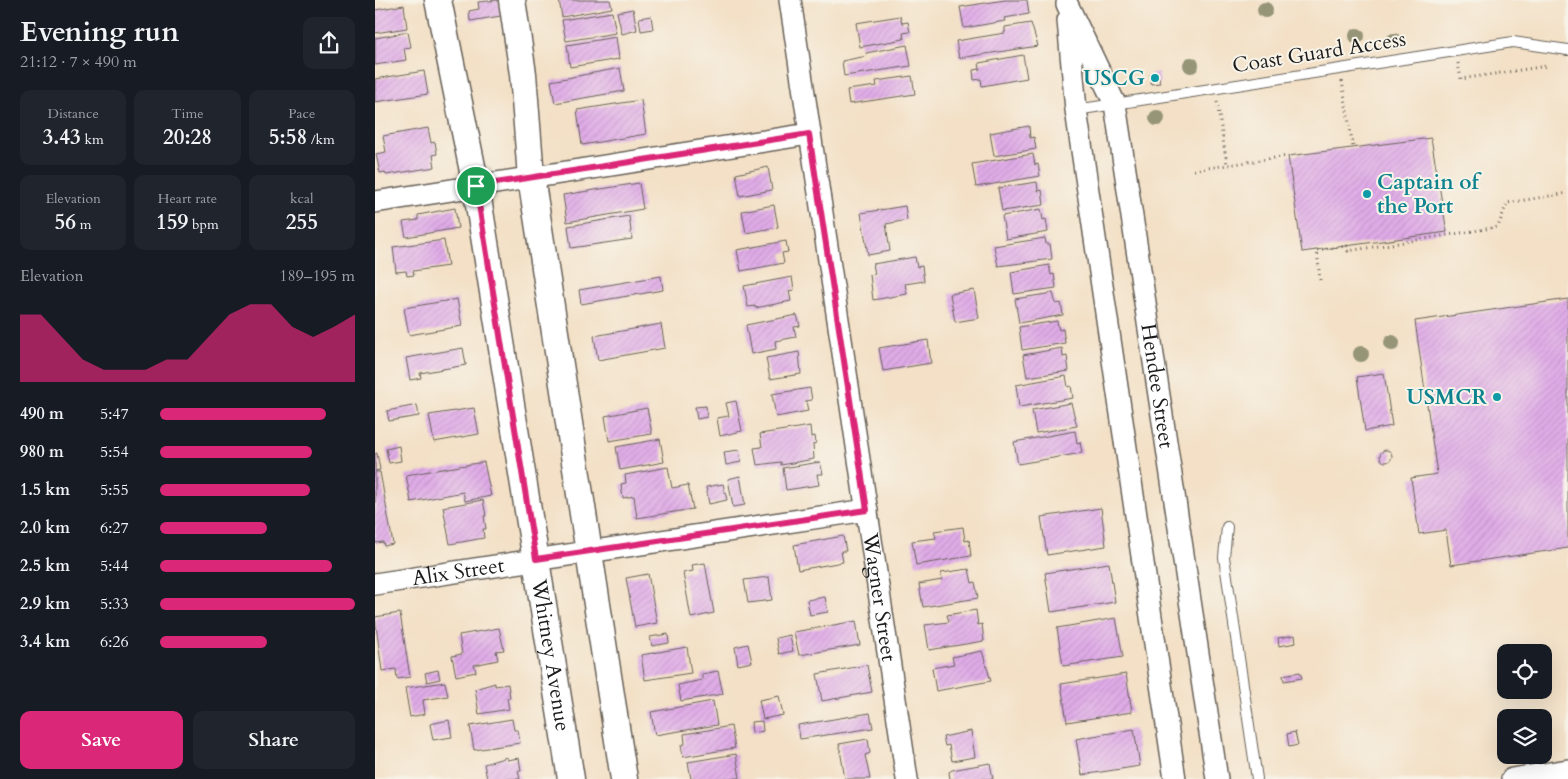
<!DOCTYPE html>
<meta charset="utf-8">
<style>
:root{--surface:#171b24;--page:#20242c;--text:#f1f3f6;--muted:#9ea1a6;--accent:#db2777}
body{margin:0;font-family:Cardo,serif;background:var(--page);color:var(--text);height:100vh;display:flex;flex-direction:column;font-size:19px;white-space:nowrap}
*{box-sizing:border-box;margin:0}
p{font-size:16px;color:var(--muted)}
.icon{flex:none;width:28px;height:28px;fill:none;stroke:currentColor;stroke-width:2;stroke-linecap:round;stroke-linejoin:round}
.map{position:relative;flex:1;overflow:hidden}
.details{display:flex;flex-direction:column;background:var(--surface);width:375px}
.details>*{flex:none}
.buttons{position:absolute;left:1122px;top:644px;display:grid;gap:10px}
.buttons a{display:grid;place-items:center;width:55px;height:55px;border-radius:10px;background:var(--surface);box-shadow:0 5px 20px #0002;font-size:25px}
.pin{position:absolute;display:grid;place-items:center;width:42px;height:42px;color:#fff;margin:-21px;border:2px solid #fff;border-radius:50%;box-shadow:0 1px 5px #0007}
.round{display:grid;place-items:center;flex:none;width:52px;height:52px;border-radius:10px;background:var(--page)}
.head{display:flex;align-items:center;justify-content:space-between;height:85px;padding:0 20px}
h1{font-size:28px;font-weight:700;line-height:38px}
.metrics{display:grid;grid-template-columns:repeat(3,1fr);gap:8px;height:85px;padding:5px 20px}
.metrics div{display:grid;align-content:center;border-radius:10px;background:var(--page);text-align:center}
.metrics b{font-size:21px;font-weight:700}
.metrics small{font-size:14px;font-weight:400}
.metrics p{font-size:14px}
.chart{height:140px;padding:10px 20px}
.chart p{display:flex;justify-content:space-between}
.chart svg{width:100%;height:90px;margin-top:5px;fill:var(--accent);opacity:.7}
.cta{display:flex;gap:10px;margin-top:auto;padding:10px 20px}
.cta a{flex:1;height:58px;border-radius:10px;background:var(--accent);color:#fff;font-size:20px;font-weight:700;line-height:58px;text-align:center}
.cta a+a{background:var(--page);color:var(--text)}
ul{padding:0 20px;list-style:none;font-size:16px}
li{display:grid;grid-template-columns:80px 60px 1fr;align-items:center;height:38px}
li i{height:12px;border-radius:6px;background:var(--accent)}
main{display:flex;flex:1;min-height:0}
.map>svg:first-child{display:block}
.building{fill:url(#building-hatch)}
.lines{fill:none;stroke-linecap:round;stroke-linejoin:round}
.service-casing{stroke:#676158;stroke-width:12}
.minor-casing{stroke:#676158;stroke-width:24}
.tertiary-casing{stroke:#676158;stroke-width:29}
.path{stroke:#676158;stroke-width:3;stroke-dasharray:1 4;stroke-linecap:butt}
.service{stroke:#fff;stroke-width:10}
.minor{stroke:#fff;stroke-width:21}
.tertiary{stroke:#fff;stroke-width:26}
.tree{fill:#969578}
.route-casing{stroke:#fff;stroke-width:10}
.route{stroke:#db2777;stroke-width:6}
.culture-dot{fill:#0f9aa8;stroke:#f7f3e8;stroke-width:2}
.labels{text-anchor:middle;stroke-width:4;stroke-linejoin:round;paint-order:stroke}
.street-label{font-size:21px;fill:#1c1c1c;stroke:#f7f3e8}
.culture-label{font-size:21px;font-weight:bold;fill:#0d838f;stroke:#f7f3e8;text-anchor:end}
</style>
<main>
<section class="details">
<div class="head"><div><h1>Evening run</h1><p>21:12 · 7 × 490 m</p></div><a class="round"><svg class="icon" aria-label="share" viewBox="0 0 24 24"><path d="M12 15V3M7 8l5-5 5 5M5 13v7h14v-7"/></svg></a></div>
<div class="metrics">
<div><p>Distance</p><b>3.43<small> km</small></b></div>
<div><p>Time</p><b>20:28</b></div>
<div><p>Pace</p><b>5:58<small> /km</small></b></div>
</div>
<div class="metrics">
<div><p>Elevation</p><b>56<small> m</small></b></div>
<div><p>Heart rate</p><b>159<small> bpm</small></b></div>
<div><p>kcal</p><b>255</b></div>
</div>
<div class="chart"><p><span>Elevation</span>189–195 m</p>
<svg viewBox="0 0 160 44" preserveAspectRatio="none"><path d="M0 44V11L10 11L20 22L30 33L40 38L50 38L60 38L70 33L80 33L90 22L100 11L110 6L120 6L130 17L140 22L150 17L160 11V44z"/></svg>
</div>
<ul>
<li><b>490 m</b>5:47<i style="width:85%"></i></li>
<li><b>980 m</b>5:54<i style="width:78%"></i></li>
<li><b>1.5 km</b>5:55<i style="width:77%"></i></li>
<li><b>2.0 km</b>6:27<i style="width:55%"></i></li>
<li><b>2.5 km</b>5:44<i style="width:88%"></i></li>
<li><b>2.9 km</b>5:33<i style="width:100%"></i></li>
<li><b>3.4 km</b>6:26<i style="width:55%"></i></li>
</ul>
<div class="cta"><a>Save</a><a>Share</a></div>
</section>
<div class="map">
<svg width="1193" height="779" viewBox="0 0 1193 779">
<defs>
<pattern id="building-hatch" width="6" height="6" patternUnits="userSpaceOnUse" patternTransform="scale(1.25)"><rect width="6" height="6" fill="#e0ace8"/><path d="M-1 1l2-2M0 6l6-6M5 7l2-2" fill="none" stroke="#c093c6"/></pattern>
</defs>
<rect width="100%" height="100%" fill="#f7f3e8"/>
<filter id="ink" filterUnits="userSpaceOnUse"><feTurbulence type="fractalNoise" baseFrequency=".02" numOctaves="2"/><feDisplacementMap in="SourceGraphic" scale="10" xChannelSelector="R" yChannelSelector="G"/><feConvolveMatrix kernelMatrix="1 2 1 2 8 2 1 2 1" color-interpolation-filters="sRGB"/></filter>
<filter id="wash" filterUnits="userSpaceOnUse"><feTurbulence type="fractalNoise" baseFrequency=".0096" numOctaves="4" result="noise"/><feDisplacementMap in="SourceGraphic" scale="20" xChannelSelector="R" yChannelSelector="G"/><feGaussianBlur stdDeviation="1.12" result="paint"/><feColorMatrix in="noise" values="0 0 0 0 0 0 0 0 0 0 0 0 0 0 0 0 0 1.4 0 .05"/><feComposite in="paint" operator="in"/></filter>
<g filter="url(#wash)">
<rect width="100%" height="100%" fill="#f3e0c6"/>
<g id="blocks">
<!-- building -->
<path class="building" d="M124,0L126,16L95,21L94,11L104,9L103,2Z
M184,0H235L237,8L187,17Z
M630,0H652L654,14L629,18L630,21L589,28L585,7Z
M29,5L32,28L0,33V10Z
M258,9L262,30L247,34L242,12Z
M237,12L241,33L191,41L187,20Z
M276,16L278,29L266,31L264,18Z
M525,16L527,23L533,22L535,32L528,33L529,39L485,47L481,23Z
M656,23L663,46L584,58L581,41L630,33V27Z
M33,32L36,47L29,48L31,60L0,65V38Z
M241,37L244,59L195,67L192,45Z
M532,45L536,66L469,76L467,61L492,56L491,53Z
M648,55L652,78L607,86L606,79L599,80L598,70L605,69L604,63Z
M245,68L249,91L180,103L176,81Z
M49,71L53,94L0,102V79Z
M783,72L785,83L776,84L775,74Z
M537,76L540,94L474,104L472,90L502,86L501,81Z
M266,100L271,134L207,145L202,110Z
M654,126L655,138L659,137L661,149L619,156L615,133Z
M53,128L56,143L60,142L62,154L58,155L60,167L11,175L10,172L5,173L1,154L11,152L8,136Z
M1056,138L1072,232L927,252L913,156Z
M658,154L660,165L663,164L665,176L601,187L597,164Z
M393,167L397,190L365,196L361,174Z
M662,182L663,191L667,190L669,205L627,211L623,188Z
M264,183L268,209L192,222L188,195Z
M399,205L403,227L371,233L367,211Z
M530,206L532,220L511,224L515,251L493,255L486,213Z
M80,208L83,228L31,237L28,222L43,220V215Z
M666,209L668,220L671,219L673,232L631,239L627,216Z
M254,216L257,239L196,248L193,226Z
M670,238L671,244H675L677,259L623,266L619,246Z
M69,240L73,266L38,271L39,275L32,276L31,271L21,272L18,247Z
M411,241L413,252L407,253L409,263L366,271L362,250Z
M540,257L542,267L547,266L549,281L530,284L532,294L498,300L495,275L500,274L498,264Z
M674,265L676,275L679,274L681,288L639,294L636,272Z
M286,276L288,290L206,304L204,290Z
M417,277L419,290L414,291L416,301L380,308V306L373,307L369,286Z
M599,290L604,318L580,322L575,294Z
M678,293L681,304L686,303L688,315L644,323L640,299Z
M82,299L87,326L34,335L29,308Z
M1193,299V548L1076,565L1071,530L1044,534L1036,478L1062,474L1040,321Z
M422,315L425,326L419,327L421,337L400,341L401,349L376,354L371,325Z
M682,321L684,330L688,329L690,343L647,350L644,327Z
M286,324L290,348L223,360L219,336Z
M553,340L556,363L508,371L504,348Z
M88,348L91,365L45,373L46,378L35,380L31,358Z
M687,348L688,357L692,356L694,371L652,377L648,355Z
M424,352L426,374L395,379L391,358Z
M1009,373L1017,426L990,431L982,377Z
M691,376L693,387L696,386L698,398L644,407L641,385Z
M435,388L437,400L431,401L433,411L401,417L397,394Z
M361,401L367,431L345,436L342,418L354,416L351,403Z
M696,403L702,426L661,433L657,410Z
M42,405L44,416L14,421L12,411Z
M331,406L332,417L322,419L320,407Z
M99,408L104,434L59,442L54,415Z
M272,408L277,434L234,441L230,416Z
M435,426L436,437L440,436L441,443L438,444L439,459L406,465V462L382,465L379,448L387,447L385,434Z
M700,431L702,443L705,442L707,453L643,464L639,442Z
M285,439L289,462L245,470L241,447Z
M24,446L26,461L14,463L11,449Z
M1005 456a6 6 0 1 1 12 0a6 6 0 1 1-12 0Z
M364,450L366,462L351,465L349,452Z
M2,453L5,470L0,471V454Z
M109,462L116,496L90,501L88,492L36,502L31,475Z
M445,462L448,474H442L444,485L411,490L408,468Z
M293,467L297,488L313,485L318,509L262,518L259,496L248,498L246,484L251,483L250,475Z
M0,472H5L18,544L9,546L8,542L0,543Z
M365,476L370,505L358,507L353,479Z
M348,484L352,500L334,504L331,487Z
M108,500L111,516H109L111,529H108L109,538L75,544L68,507Z
M726,508L731,546L672,555L666,517Z
M588,527L590,541L594,540L596,556L541,565L537,541L561,538L559,531Z
M468,536L471,551H466L468,562L423,570L419,545Z
M330,563L339,613L316,618L308,573L318,571L317,565Z
M734,563L740,602L676,612L670,573Z
M594,569L597,583L600,582L603,598L548,607L544,584L567,580L566,573Z
M273,574L282,623L260,627L251,578Z
M394,577L397,600L373,603L369,580Z
M450,597L453,612L435,615L432,600Z
M601,610L603,625L607,624L609,641L554,650L550,625L574,622L572,615Z
M25,613L35,677L22,679L21,669L7,671L0,617Z
M741,618L748,657L688,666L682,628Z
M481,621L485,645L424,655L419,632Z
M124,628L129,650L121,651L123,660L99,665L101,672L81,676L77,656L87,654L84,635Z
M293,634L294,643L277,646L275,637Z
M415,635L418,651L404,654L401,638Z
M920,635L921,643L904,646L903,638Z
M373,644L377,662L363,665L360,647Z
M312,647L316,673L270,680L266,655Z
M607,651L616,681L561,691L557,668L579,664L577,657Z
M492,665L497,692L447,701L442,674Z
M63,670L65,679L52,682L50,673Z
M343,671L348,694L306,701L303,685L327,680V674Z
M925,672L927,678L909,681L908,675Z
M751,674L757,712L692,722L686,684Z
M70,682L73,696L48,700L50,714L35,717L30,688Z
M120,683V686L133,684L135,698H132L134,709L104,714L100,689Z
M404,696L408,715L388,719L384,700Z
M338,701L342,725L280,735L276,712Z
M495,713L498,728L425,739L423,725Z
M137,719L139,730H143L145,743L99,750L95,726Z
M74,720L77,737L58,740L55,724Z
M387,721L388,731L377,733L376,722Z
M356,726L360,748L308,757L306,745L310,744L309,734Z
M759,729L765,766L707,775L701,739Z
M596,731L600,757L577,761L574,745L570,746L568,737Z
M920,732L923,745L914,747L912,734Z
M493,739L495,753L490,755L495,779H470L464,744Z
M361,754L365,778L316,779L313,762Z
M132,757V760L144,758L146,771H143L145,779H112L109,764Z
M615,763L618,779H575L574,772L577,770Z"/>
</g>
</g>
<g filter="url(#ink)">
<use href="#blocks" fill-opacity="0" stroke="#676158" stroke-width="1"/>
<g class="lines">
<!-- service casing -->
<g class="service-casing">
<path id="service" d="M701,110L1138,42L1193,50
M852,527L849,557L882,779"/>
</g>
<!-- minor casing -->
<g class="minor-casing">
<g id="minor">
<path id="s1" d="M415,0L532,779"/>
<path id="s2" d="M692,4L740,104L842,779"/>
<path d="M693,20L701,110L800,779"/>
<path d="M0,202L434,134"/>
<path id="s3" d="M0,584L492,510"/>
<path d="M1137,779L1193,770"/>
</g>
</g>
<!-- tertiary casing -->
<g class="tertiary-casing">
<g id="tertiary">
<path id="s4" d="M63,0L101,186L196,779"/>
<path d="M137,0L148,74L156,177L249,779"/>
</g>
</g>
<!-- path -->
<path class="path" d="M1083,63L1086,79L1172,66
M967,81L978,147
M842,102L852,165
M819,170L913,156
M945,280L942,250L972,246L973,251L1123,227L1132,203L1193,193"/>
<!-- service -->
<use href="#service" class="service"/>
<!-- minor -->
<use href="#minor" class="minor"/>
<!-- tertiary -->
<use href="#tertiary" class="tertiary"/>
</g>
<!-- trees -->
<g class="tree">
<circle cx="890" cy="10" r="8"/>
<circle cx="982" cy="36" r="8"/>
<circle cx="1019" cy="41" r="8"/>
<circle cx="816" cy="65" r="8"/>
<circle cx="782" cy="118" r="8"/>
<circle cx="1017" cy="343" r="8"/>
<circle cx="986" cy="354" r="8"/>
</g>
</g>
<g class="lines" filter="url(#ink)">
<!-- route casing -->
<g class="route-casing">
<path id="route" d="M434,134L492,510L161,559L101,186Z"/>
</g>
<!-- route -->
<use href="#route" class="route"/>
</g>
<!-- markers -->
<g class="culture-dot">
<circle cx="780" cy="78" r="5"/>
<circle cx="992" cy="194" r="5"/>
<circle cx="1122" cy="397" r="5"/>
</g>
<g class="labels">
<!-- street labels -->
<g class="street-label">
<text transform="translate(944 52) rotate(-9)" y="7">Coast Guard Access</text>
<text dy="7" stroke="none"><textPath href="#s2" startOffset="396">Hendee Street</textPath></text>
<text dy="7" stroke="none"><textPath href="#s3" startOffset="84">Alix Street</textPath></text>
<text dy="7" stroke="none"><textPath href="#s1" startOffset="604">Wagner Street</textPath></text>
<text dy="7" stroke="none"><textPath href="#s4" startOffset="665">Whitney Avenue</textPath></text>
</g>
<!-- culture labels -->
<g class="culture-label">
<text x="770" y="85">USCG</text>
<text x="1002" y="189" text-anchor="start">Captain of<tspan x="1002" dy="24">the Port</tspan></text>
<text x="1112" y="404">USMCR</text>
</g>
</g>
</svg>
<div class="buttons">
<a><svg class="icon" aria-label="locate" viewBox="0 0 24 24"><circle cx="12" cy="12" r="6"/><path d="M12 2v4M12 18v4M2 12h4M18 12h4"/></svg></a>
<a><svg class="icon" aria-label="layers" viewBox="0 0 24 24"><path d="M12 4l9 5-9 5-9-5zM3 14l9 5 9-5"/></svg></a>
</div>
<div class="pin" style="left:101px;top:186px;background:#1e9e55"><svg class="icon" aria-label="arrive" viewBox="0 0 24 24"><path d="M6 21V4h12l-3 4 3 4H6"/></svg></div>
</div>
</main>
